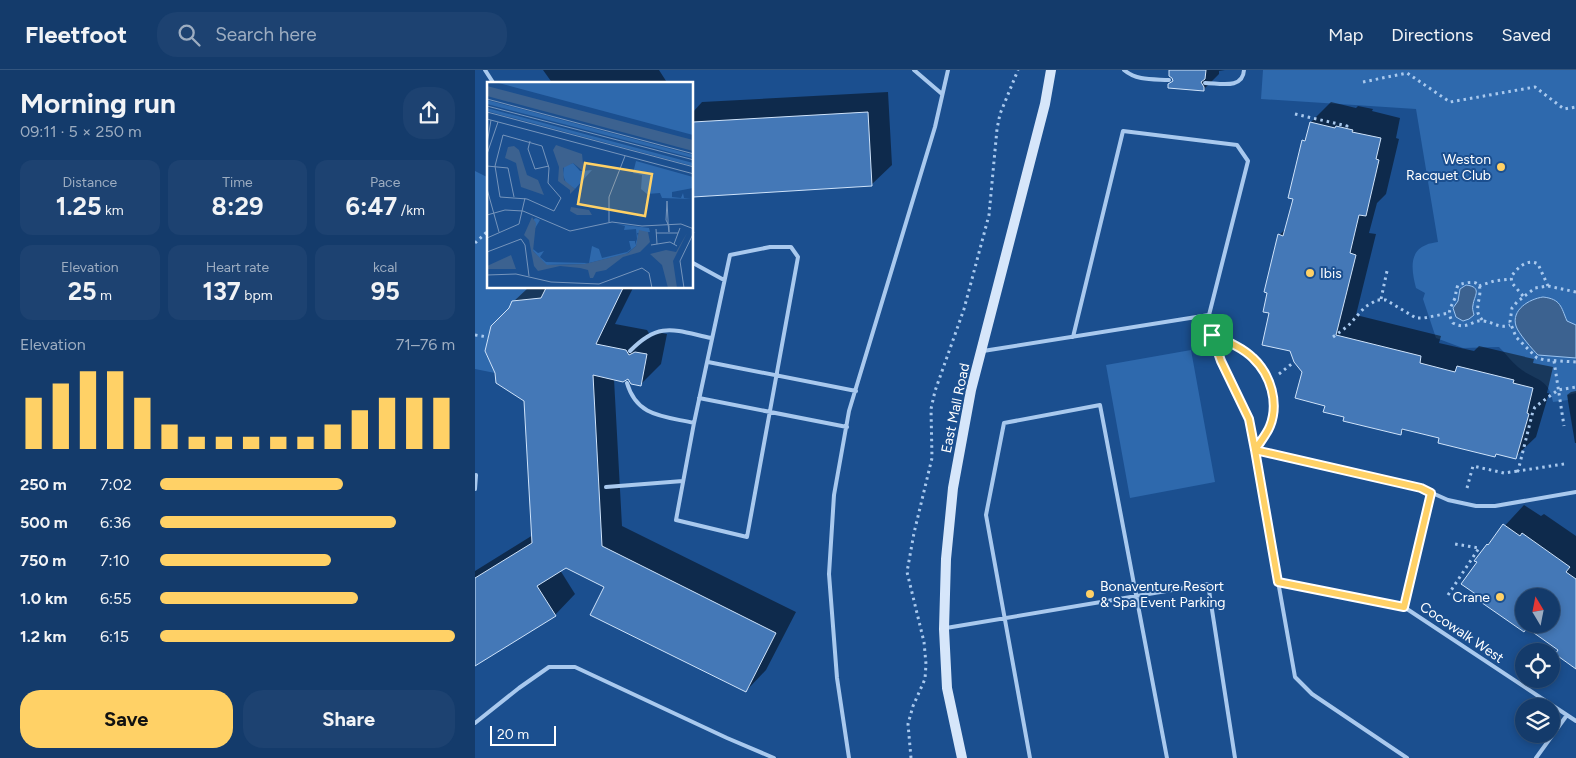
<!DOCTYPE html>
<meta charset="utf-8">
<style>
:root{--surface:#143b6b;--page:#1d4271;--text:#f1f3f6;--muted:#9dadc1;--line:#33557e;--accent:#ffd166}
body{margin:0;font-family:Figtree,sans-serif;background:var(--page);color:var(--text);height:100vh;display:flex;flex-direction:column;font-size:19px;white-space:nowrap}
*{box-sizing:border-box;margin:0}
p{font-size:16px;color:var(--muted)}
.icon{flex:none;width:28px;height:28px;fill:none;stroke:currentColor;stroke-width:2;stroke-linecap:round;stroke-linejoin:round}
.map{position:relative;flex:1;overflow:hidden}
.side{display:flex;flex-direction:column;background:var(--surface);width:475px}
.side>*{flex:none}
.needle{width:32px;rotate:350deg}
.fabs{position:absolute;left:1040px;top:518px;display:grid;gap:10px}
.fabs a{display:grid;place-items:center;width:45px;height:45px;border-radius:50%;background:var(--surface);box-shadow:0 2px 8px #0003,0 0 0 1px var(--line);font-size:25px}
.scale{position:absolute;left:15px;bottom:12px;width:66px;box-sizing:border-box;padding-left:5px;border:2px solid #fff;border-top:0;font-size:14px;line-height:18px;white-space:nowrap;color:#fff;-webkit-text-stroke:4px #1b4f8f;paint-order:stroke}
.pin{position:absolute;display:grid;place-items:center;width:42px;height:42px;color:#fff;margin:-21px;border-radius:10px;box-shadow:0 2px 8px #0006}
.round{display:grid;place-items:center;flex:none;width:52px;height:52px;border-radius:20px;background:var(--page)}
.headline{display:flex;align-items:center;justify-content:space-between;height:85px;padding:0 20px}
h1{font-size:28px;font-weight:700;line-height:38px}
.metrics{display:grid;grid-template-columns:repeat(3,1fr);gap:8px;height:85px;padding:5px 20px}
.metrics div{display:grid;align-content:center;border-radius:12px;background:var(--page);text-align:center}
.metrics b{font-size:25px;font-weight:700}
.metrics small{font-size:14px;font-weight:400}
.metrics p{font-size:14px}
.chart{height:140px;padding:10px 20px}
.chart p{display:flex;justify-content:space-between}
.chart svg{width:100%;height:90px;margin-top:5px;stroke:var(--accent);stroke-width:6}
.cta{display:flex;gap:10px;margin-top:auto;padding:10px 20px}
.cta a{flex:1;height:58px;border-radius:20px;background:var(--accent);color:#111;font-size:20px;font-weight:700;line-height:58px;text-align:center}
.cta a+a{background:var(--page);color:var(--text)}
ul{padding:0 20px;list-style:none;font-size:16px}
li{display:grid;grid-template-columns:80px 60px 1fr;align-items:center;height:38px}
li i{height:12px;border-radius:6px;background:var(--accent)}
header{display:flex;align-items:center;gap:30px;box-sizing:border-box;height:70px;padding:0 25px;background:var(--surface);border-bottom:1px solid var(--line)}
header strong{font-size:24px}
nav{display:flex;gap:28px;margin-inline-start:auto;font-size:18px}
.search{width:350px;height:45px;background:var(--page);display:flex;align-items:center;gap:12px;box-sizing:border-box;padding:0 18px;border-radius:20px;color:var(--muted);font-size:19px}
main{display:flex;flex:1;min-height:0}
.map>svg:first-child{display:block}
.green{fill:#2e69ad}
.water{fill:#3c6290;stroke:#9cc4f0}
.shadow{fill:#0007;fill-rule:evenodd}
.building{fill:#4478b7;stroke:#cfe3fa;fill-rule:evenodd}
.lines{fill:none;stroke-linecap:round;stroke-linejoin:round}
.path{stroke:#a9c9ee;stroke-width:3;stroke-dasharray:2.5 4;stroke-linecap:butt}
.lane{stroke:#a9c9ee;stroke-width:4}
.secondary{stroke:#d6e6fa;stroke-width:10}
.route-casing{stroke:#fff;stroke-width:10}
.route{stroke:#ffd166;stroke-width:6}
.poi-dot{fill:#ffd166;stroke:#1b4f8f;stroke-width:2}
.labels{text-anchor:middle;stroke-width:4;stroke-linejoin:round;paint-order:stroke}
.poi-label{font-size:14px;fill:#fff;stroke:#1b4f8f;text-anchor:end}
.street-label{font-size:14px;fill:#fff;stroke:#1b4f8f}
.inset-road{fill:none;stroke:#7695bc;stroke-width:1}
.view{fill:#ffd166;fill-opacity:0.15;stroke:#ffd166;stroke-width:2.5}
.inset-edge{fill:none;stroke:#fff;stroke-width:2.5}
</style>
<header>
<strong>Fleetfoot</strong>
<div class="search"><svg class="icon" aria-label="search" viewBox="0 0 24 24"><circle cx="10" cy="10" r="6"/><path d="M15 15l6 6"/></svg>Search here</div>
<nav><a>Map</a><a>Directions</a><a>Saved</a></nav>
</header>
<main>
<section class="side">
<div class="headline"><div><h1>Morning run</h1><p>09:11 · 5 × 250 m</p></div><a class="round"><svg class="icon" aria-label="share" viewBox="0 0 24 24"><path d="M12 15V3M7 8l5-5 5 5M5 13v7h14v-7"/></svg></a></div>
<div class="metrics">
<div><p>Distance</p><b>1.25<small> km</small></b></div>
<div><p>Time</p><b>8:29</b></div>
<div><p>Pace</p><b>6:47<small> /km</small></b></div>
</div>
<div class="metrics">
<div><p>Elevation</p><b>25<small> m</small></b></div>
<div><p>Heart rate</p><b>137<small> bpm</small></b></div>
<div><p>kcal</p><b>95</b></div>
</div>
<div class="chart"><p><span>Elevation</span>71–76 m</p>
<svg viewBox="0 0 160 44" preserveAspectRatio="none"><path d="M5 44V19M15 44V12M25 44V6M35 44V6M45 44V19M55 44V32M65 44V38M75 44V38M85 44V38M95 44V38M105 44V38M115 44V32M125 44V25M135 44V19M145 44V19M155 44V19"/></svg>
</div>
<ul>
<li><b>250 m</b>7:02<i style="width:62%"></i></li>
<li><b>500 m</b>6:36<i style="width:80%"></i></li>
<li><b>750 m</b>7:10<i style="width:58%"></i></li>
<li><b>1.0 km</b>6:55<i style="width:67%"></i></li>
<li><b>1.2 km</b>6:15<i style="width:100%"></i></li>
</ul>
<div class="cta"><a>Save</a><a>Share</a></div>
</section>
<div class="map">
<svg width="1101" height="688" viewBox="0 0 1101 688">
<rect width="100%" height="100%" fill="#1b4f8f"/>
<!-- green -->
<path class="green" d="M788,0H1101V323L1093,325V330L1078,332C1074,307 1058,310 1043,297C1036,291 1030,283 1024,277L988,278L961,268L948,229L950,223L941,218C937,202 933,182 951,175C954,173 959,173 963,172L941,39L786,29Z
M0,101L14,108V218H71L62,236L34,238L16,256L10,281L20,303L0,299Z
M716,280L740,412L655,428L631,295Z"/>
<!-- water -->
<path class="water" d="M991,215C1008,217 999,226 998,235C997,238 998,241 999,245L994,249L988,251L981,247L978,238L983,231L985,219Z
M1068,227C1086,229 1086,237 1092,251L1101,255V288L1063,285C1058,280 1043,263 1041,256C1036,240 1054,229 1068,227Z"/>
<!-- shadow -->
<path class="shadow" d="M68,0H184L193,14H78Z
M695,0H750L744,1V4L729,19L695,14L699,10Z
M413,22L417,95L396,115L218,125V42L227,32Z
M856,32L881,38L883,36L898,39L897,41L925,48L921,68L924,69L911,124L902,133L894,163L901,164L881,245L966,266L964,273L999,281L1004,276L1059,289L1058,293L1078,297L1072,323H1074L1061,367L1040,387L1023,383L1020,386L965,367L930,359L925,364L871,347L852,335L828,302L796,242L804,165L812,158L819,128L828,71L833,66L836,52Z
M53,218H158L140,254L172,260L175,265L181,262L192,264L186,294L166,314L153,308L139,309L147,456L321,542L291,600L271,621L130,516L91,497L85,500L100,524L80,545L0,594V501L58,465L51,331L36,237L38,232Z
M1101,321V373H1100L1092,325L1096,322Z
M1049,435L1066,446L1069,444L1101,466V597L1085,579L1053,557L1049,561L1003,492L1012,475ZM1049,526H1076V554H1049Z"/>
<!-- building -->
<path class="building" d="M694,0H731L730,9L726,12L729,17V21L693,18V14L698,11L697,8L694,6Z
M393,42L397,116L218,127V52Z
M835,52L860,58L861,56L878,60L877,62L906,68L901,89L904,90L891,146L884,145L875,183L881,185L861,265L946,286L945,293L980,302L982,296L1039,310L1038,313L1058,318L1052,343L1054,344L1041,389L1021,384L1020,387L963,373L964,368L927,359L926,365L868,351L869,347L848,342L850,336L820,328L827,302L819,292L815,281L787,275L794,243L788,242L792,223L789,222L803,164L808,166L818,129L813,128L827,70L830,71Z
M71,218H148L121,274L151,280L154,285L160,282L172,284L166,316L156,314L153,309L148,312L118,305L127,476L301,563L271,622L115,545L129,517L91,498L62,516L81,546L0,596V508L57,473L49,331L21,313L20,303L10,281L16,256L34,238L37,231L66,228Z
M1028,454L1045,466L1047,463L1095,497L1091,502L1101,509V599L1080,584L1083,580L1052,558L1049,562L1000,528L1002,525L986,514L1002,492L999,491L1012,474L1013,475ZM1049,526H1076V554H1049Z"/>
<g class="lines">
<!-- path -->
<path class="path" d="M888,12L932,3L975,32L1060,17L1089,39L1101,37
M820,44L872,56L871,58
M0,173L14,160
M1004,216L1019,211L1036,209
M1101,222L1073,216L1060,218L1042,232L1037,238L1035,252L1041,267L1062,288L1070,290L1101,292
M1048,226L1037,213L1036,207C1042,198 1052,188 1063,194L1073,216
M906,229L912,201
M1007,250C1006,248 1004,246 1003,243C1000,230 1018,204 983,215C981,220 981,223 980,228C976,238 971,241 978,253C992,261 998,249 1008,251C1019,252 1024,259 1035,255
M0,265L13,267
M858,267L873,256L890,237L902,230H911L941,248H949L974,243
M1079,291L1089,356
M804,304L819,292
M1089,394L1043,401L1058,341L1060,337L1083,320L1101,317
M992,418L998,396L1029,403L1043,401
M973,525L1004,478L980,474
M436,688L433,654L438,636L450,609L451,594L449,572L432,502L439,463L457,388L456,339L460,321L489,239L514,145L522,59L525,44L543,0"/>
<!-- lane -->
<path class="lane" d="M10,0L19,14
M439,0L467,24
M649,0C662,11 678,9 694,10
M730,13C744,13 768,20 769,0
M295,177H316L323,187L272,467L201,450L219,353L255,185Z
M218,193L249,210
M737,265C751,271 767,277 778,288C796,305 804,333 795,356C792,364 785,372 780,380
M598,267L648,61L762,75L773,91L734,245C736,261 739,276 745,291C755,314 770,335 776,359L820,607L837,624L932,688
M155,281C184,251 199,260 236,268
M508,281L734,245
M233,292L381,321
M152,313C162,347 188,346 219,353
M224,328L372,357
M780,380L946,418L973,430L1001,436H1020L1101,422
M131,417L208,411
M0,419L1,405
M803,512L929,537L1101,651
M929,537L956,423
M471,558L733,514L760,688
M0,653L44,618L74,597H100L252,668L299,688
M374,688L362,608L354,504L359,425L374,341L460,57L473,0
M555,688L511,445L529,353L625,335L692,688
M1061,688L1092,645"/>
<!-- secondary -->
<path class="secondary" d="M487,688L472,618L469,559L471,489L478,418L496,320L570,34L576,0"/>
</g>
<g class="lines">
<!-- route casing -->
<g class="route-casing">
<path id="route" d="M737,265L746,291L774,349L780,380L946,418L956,423L929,537L803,512L780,380C785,372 792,364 795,356C804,333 796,305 778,288C767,277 751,271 737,265"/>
</g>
<!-- route -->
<use href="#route" class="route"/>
</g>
<!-- markers -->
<g class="poi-dot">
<circle cx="1026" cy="97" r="5"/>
<circle cx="835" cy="203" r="5"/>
<circle cx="615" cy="524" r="5"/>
<circle cx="1025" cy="527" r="5"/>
</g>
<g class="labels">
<!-- poi labels -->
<g class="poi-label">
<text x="1016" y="94">Weston<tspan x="1016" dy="16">Racquet Club</tspan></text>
<text x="845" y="208" text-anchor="start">Ibis</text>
<text x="625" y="521" text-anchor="start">Bonaventure Resort<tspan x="625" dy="16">&amp; Spa Event Parking</tspan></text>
<text x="1015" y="532">Crane</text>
</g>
<!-- street labels -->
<g class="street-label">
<text transform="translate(480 338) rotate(-78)" y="5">East Mall Road</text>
<text transform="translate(987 562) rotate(34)" y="5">Cocowalk West</text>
</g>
</g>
<!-- overview -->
<g transform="translate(12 12)">
<rect width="206" height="206" fill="#1b4f8f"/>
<path d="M8,0H206V53ZM0,18L206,73V76L0,22ZM0,26L206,81V84L0,29ZM149,79L206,95V106L185,110V115L194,116L196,111L197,116L204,117L175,116L173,111L160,112L154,107L155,93L146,91ZM86,81L93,89L105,88L88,107L79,101L76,93L77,84ZM49,136L53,138L47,148L46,167L51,171L57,169L53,175L59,180L102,181L105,164L112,167L115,176L140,170L144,167L142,159H148V163L150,157L149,147L137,148L138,144L130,142L162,146L163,150L150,151L152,157L149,164L139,172L98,182L59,183L46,169L47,137Z" fill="#2e69ad"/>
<path d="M0,4L206,58V69L0,14ZM69,63L95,72L97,90L86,81L76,86L77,98L88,107L83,112V108L71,99L72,85L66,68ZM27,64L32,68L40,93L51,98L57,113L34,105L29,81L18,76L21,65ZM84,125L102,128L105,133H90L83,129ZM45,135L49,141L46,169L60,183L98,182L141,171L149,164L152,148L161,150L163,160L153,170L136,175L119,188L109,190L106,196H103L101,188L93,186L73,184L51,189L47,184L42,158L37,153ZM200,151L186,179L190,206H181L175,183L163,172L179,168L189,170ZM24,173L29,187H1L0,184Z" fill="#3c6290"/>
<path class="inset-road" d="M0,17L207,72M0,24L207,78M0,30L207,85M0,37L207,92M16,53L55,64L62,86L61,101L74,116L67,129L40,117L13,115L8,84ZM43,59L41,67L48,87L62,84M0,62L4,38M0,72L11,40M0,84L21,86L27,115M0,107L12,150M0,133L18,128L36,129L83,149L125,140L155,144L194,142L207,147M122,140V115L138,74M181,142V138L180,119L179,138L182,144V150L181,142M169,147L170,162M169,151H191M0,156L32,142L38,116M187,162L193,146M164,163L183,160L190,164M0,170L34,157L38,163L42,194M0,193L29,192L64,200L112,202L155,186L162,191L165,206M197,206L193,179L207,150"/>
<path class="view" d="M98,81L165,92L158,134L91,122Z"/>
<rect width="206" height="206" class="inset-edge"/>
</g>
</svg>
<div class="fabs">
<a><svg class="needle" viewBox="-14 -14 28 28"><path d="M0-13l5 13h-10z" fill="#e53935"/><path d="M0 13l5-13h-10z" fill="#9dadc1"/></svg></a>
<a><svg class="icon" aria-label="locate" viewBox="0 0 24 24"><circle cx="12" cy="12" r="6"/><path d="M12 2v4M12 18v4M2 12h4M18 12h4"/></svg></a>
<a><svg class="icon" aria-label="layers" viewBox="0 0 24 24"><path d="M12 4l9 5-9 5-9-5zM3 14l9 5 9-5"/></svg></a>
</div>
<div class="scale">20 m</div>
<div class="pin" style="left:737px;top:265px;background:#1e9e55"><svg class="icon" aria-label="arrive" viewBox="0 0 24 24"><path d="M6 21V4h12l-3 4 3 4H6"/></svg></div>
</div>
</main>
